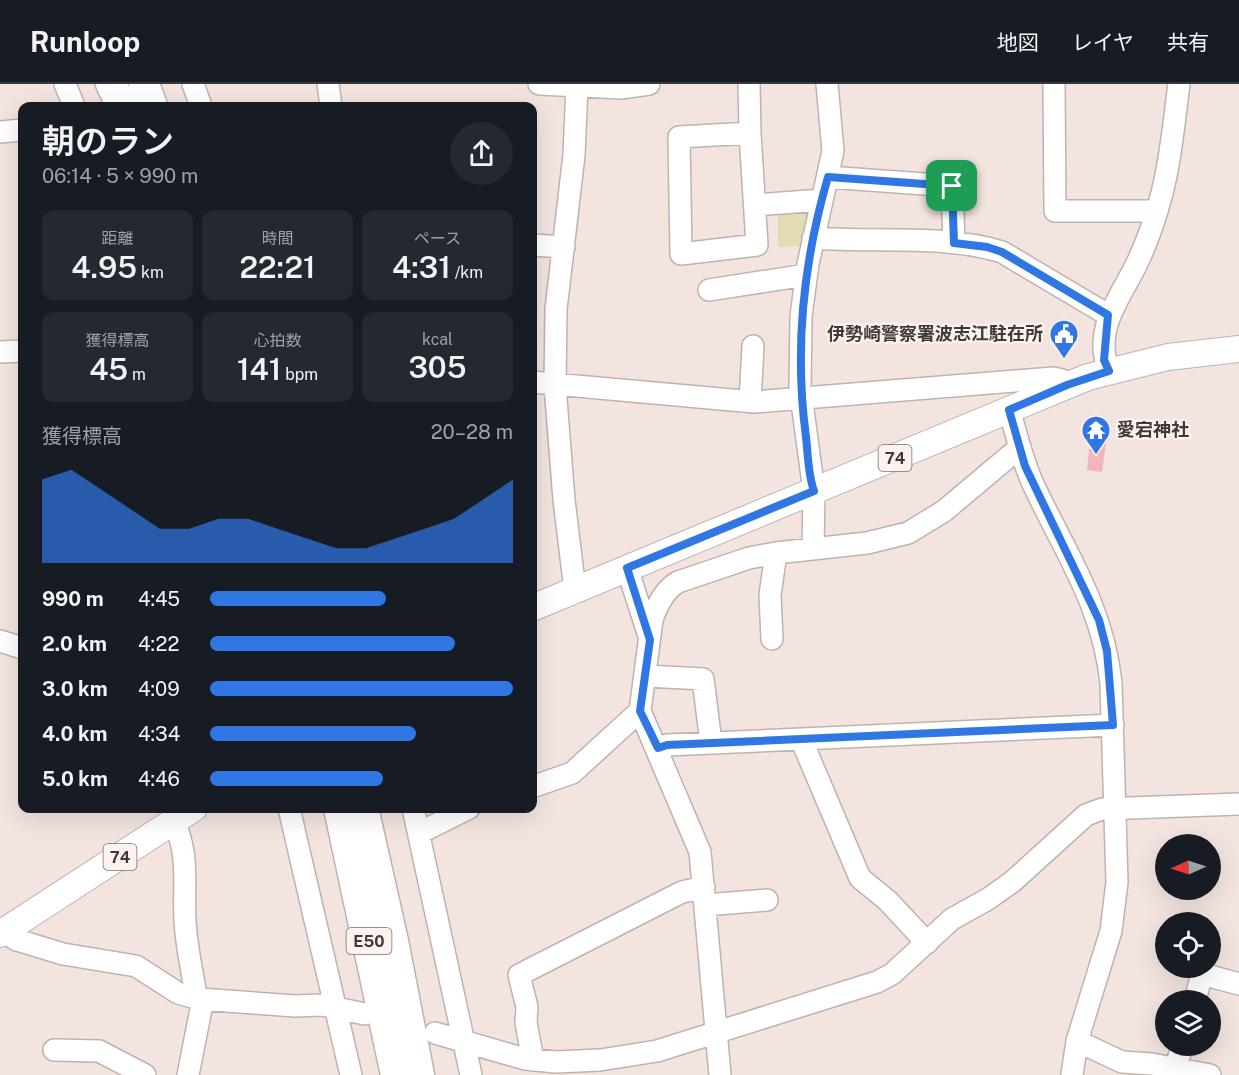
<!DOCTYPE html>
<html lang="ja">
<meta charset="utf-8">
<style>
:root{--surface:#171b24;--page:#242831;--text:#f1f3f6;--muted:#9ea1a6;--line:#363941;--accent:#3077e4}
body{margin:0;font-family:"Public Sans","Noto Sans JP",sans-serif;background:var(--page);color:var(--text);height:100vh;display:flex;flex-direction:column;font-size:22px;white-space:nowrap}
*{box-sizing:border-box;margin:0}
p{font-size:20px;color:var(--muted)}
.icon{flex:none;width:33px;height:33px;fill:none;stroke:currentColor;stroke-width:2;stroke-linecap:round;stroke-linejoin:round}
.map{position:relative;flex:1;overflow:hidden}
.drawer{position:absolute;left:18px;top:18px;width:519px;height:711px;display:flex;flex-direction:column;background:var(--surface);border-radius:12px;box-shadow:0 6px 24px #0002}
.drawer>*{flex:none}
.needle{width:39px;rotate:267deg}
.controls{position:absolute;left:1155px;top:750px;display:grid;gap:12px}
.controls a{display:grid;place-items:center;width:66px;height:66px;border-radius:50%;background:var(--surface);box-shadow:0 6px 24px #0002;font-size:30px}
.pin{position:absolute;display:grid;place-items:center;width:51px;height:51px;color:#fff;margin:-26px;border-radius:12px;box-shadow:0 3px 9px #0006}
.round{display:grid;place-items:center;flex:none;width:63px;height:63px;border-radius:32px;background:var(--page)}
.headline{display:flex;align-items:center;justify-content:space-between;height:102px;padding:0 24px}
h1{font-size:33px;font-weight:600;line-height:45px}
.figures{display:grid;grid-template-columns:repeat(3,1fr);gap:9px;height:102px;padding:6px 24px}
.figures div{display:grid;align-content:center;border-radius:12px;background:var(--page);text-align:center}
.figures b{font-size:30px;font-weight:600}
.figures small{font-size:16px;font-weight:400}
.figures p{font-size:16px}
.chart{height:168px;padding:12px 24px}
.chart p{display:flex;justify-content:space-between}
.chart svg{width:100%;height:108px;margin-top:6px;fill:var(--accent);opacity:.7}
ul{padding:0 24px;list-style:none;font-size:20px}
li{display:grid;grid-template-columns:96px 72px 1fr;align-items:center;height:45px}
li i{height:15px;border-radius:8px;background:var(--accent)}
header{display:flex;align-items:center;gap:36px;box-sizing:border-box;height:84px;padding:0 30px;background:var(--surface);border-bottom:2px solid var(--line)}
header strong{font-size:28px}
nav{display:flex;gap:33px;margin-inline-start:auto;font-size:21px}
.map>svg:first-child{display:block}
.green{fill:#e3dbb3}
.building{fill:#f1b5bb}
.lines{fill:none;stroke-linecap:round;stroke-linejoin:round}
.minor-casing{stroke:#c0b2ad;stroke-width:24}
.major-casing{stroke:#c0b2ad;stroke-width:28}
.highway-casing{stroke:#c0b2ad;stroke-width:33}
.minor{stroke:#fff;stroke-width:21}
.major{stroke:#fff;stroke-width:26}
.highway{stroke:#fff;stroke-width:30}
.route-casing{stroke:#fff;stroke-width:12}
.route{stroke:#3077e4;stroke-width:8}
.labels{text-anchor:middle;stroke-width:4.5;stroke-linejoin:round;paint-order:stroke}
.shield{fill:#fef2ee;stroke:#78706e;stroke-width:1.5}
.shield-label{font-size:16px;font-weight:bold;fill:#3f3937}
.poi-label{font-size:18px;font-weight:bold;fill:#3f3937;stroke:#fef2ee;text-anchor:end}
</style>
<header>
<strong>Runloop</strong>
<nav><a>地図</a><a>レイヤ</a><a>共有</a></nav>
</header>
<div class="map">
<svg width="1239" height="991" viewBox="0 0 1239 991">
<rect width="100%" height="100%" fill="#f3e4df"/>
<!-- green -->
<path class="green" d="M802,126L809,131L803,162L778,163V127Z"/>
<!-- building -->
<path class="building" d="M1090,357L1106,359L1102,388L1087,386Z"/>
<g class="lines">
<!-- minor casing -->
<g class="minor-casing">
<path id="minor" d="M65,0L74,22
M193,0L201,22
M328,0L331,22
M539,0L621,4L649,0
M749,0L750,49L757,161L681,170L679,53L750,49
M1054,0L1055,127H1157
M0,48L22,46
M828,93L952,102L954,159
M755,121L821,116
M813,154C874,159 944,150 1002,168L1108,231
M532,161L564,163
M709,206L806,191
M0,268L22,267
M1109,287C1092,244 1121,214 1138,177C1148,156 1155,135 1161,113C1171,76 1174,37 1179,0
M532,298L754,318L1053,294L1062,296L1067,301
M750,318L753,262
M1009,326C1017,351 1022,376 1033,400C1065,468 1103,522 1111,599L1117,798L1111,847L1077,957L1072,991
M813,465L814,407L800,304L801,232L808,180L833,67L827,0
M627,484L649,552
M575,506L564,416L555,302L556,225L574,71L577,2
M772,555L770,511L776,469
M0,557L22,564
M646,592L703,595L711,659
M801,655L860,794L888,817L927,859
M658,664L667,661L1113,641
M532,703L572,689L640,627
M289,724L351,991
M413,724L471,991
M173,737C190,768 183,802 185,836C186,859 191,882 195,905L193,913
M419,749L469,724
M705,821L767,816
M4,848L17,856L63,870L136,882L178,909L200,915L295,922L322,921L365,930
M1195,916L1202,890L1239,900
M435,949L525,975L556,978L600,976L657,967L877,898L892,890L952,835L988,815L1012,798L1086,731L1102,725L1239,720
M1077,957L1122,978L1152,980L1210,991
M54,966L99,967L145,991
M533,976L526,939L527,923L519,891L682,808L704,803
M1176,983L1182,962
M188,991L203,915
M720,991L700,768L640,627L652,536C657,521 664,506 678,498L749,474L776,469L867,459L908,449L944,427L1019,364"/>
</g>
<!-- major casing -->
<g class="major-casing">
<path id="major" d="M532,524L1088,293L1168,273L1239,265
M0,850L194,724"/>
</g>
<!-- highway casing -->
<g class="highway-casing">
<path id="highway" d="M111,0L122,22
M144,0L152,22
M339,724L396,991
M363,724L393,857L419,991"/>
</g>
<!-- minor -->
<use href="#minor" class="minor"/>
<!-- major -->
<use href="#major" class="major"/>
<!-- highway -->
<use href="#highway" class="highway"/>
</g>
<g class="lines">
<!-- route casing -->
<g class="route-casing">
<path id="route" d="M828,93L952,102L954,159L987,163L1002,168L1108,231L1104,276L1109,287L1067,301L1009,326L1025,382L1099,536L1107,567L1113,641L667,661L658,664L640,627L650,556L627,484L814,407C808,391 808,370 806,353C794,264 803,179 828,93Z"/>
</g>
<!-- route -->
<use href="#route" class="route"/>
</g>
<!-- icons -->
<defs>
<g id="civic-pin" transform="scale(1.5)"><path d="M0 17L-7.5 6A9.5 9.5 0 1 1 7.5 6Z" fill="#3077e4" stroke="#fef2ee"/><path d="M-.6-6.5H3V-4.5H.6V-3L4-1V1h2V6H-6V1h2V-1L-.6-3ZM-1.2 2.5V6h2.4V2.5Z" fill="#fff"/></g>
<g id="temple-pin" transform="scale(1.5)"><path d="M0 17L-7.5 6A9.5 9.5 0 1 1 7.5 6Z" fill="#3077e4" stroke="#fef2ee"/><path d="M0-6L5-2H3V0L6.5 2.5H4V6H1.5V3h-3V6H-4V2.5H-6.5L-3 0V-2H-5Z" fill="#fff"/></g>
</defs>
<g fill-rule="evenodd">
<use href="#civic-pin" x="1064" y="250"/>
<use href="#temple-pin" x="1096" y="346"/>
</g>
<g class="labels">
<!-- shield labels -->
<g class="shield">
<rect x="878.5" y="361" width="33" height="26" rx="4.5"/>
<rect x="103.5" y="760" width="33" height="26" rx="4.5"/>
<rect x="346.5" y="844" width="45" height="26" rx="4.5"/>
</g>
<g class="shield-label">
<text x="895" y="380">74</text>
<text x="120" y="779">74</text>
<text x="369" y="863">E50</text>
</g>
<!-- poi labels -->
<g class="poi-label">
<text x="1043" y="256">伊勢崎警察署波志江駐在所</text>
<text x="1117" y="352" text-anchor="start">愛宕神社</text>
</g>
</g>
</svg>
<div class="controls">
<a><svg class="needle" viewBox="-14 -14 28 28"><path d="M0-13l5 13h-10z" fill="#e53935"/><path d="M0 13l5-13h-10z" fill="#9ea1a6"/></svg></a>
<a><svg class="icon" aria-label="locate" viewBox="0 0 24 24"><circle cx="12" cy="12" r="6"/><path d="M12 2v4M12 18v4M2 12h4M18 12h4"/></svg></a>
<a><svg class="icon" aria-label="layers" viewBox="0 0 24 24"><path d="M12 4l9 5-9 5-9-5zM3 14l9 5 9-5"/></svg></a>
</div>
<div class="pin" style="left:952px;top:102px;background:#1e9e55"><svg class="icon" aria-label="arrive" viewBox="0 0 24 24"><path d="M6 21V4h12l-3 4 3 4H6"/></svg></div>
<section class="drawer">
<div class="headline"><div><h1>朝のラン</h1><p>06:14 · 5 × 990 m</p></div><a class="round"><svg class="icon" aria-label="share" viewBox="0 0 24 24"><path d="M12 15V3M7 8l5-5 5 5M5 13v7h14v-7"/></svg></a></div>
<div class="figures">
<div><p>距離</p><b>4.95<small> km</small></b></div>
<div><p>時間</p><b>22:21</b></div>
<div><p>ペース</p><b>4:31<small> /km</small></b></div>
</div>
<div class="figures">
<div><p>獲得標高</p><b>45<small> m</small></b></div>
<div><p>心拍数</p><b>141<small> bpm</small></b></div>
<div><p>kcal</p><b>305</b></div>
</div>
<div class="chart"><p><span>獲得標高</span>20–28 m</p>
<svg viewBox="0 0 160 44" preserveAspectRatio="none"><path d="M0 44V10L10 6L20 14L30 22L40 30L50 30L60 26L70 26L80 30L90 34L100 38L110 38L120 34L130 30L140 26L150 18L160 10V44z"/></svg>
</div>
<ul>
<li><b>990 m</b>4:45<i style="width:58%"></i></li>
<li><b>2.0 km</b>4:22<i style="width:81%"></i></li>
<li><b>3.0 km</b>4:09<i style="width:100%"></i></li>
<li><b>4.0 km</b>4:34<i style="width:68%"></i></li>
<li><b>5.0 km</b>4:46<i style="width:57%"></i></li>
</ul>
</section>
</div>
